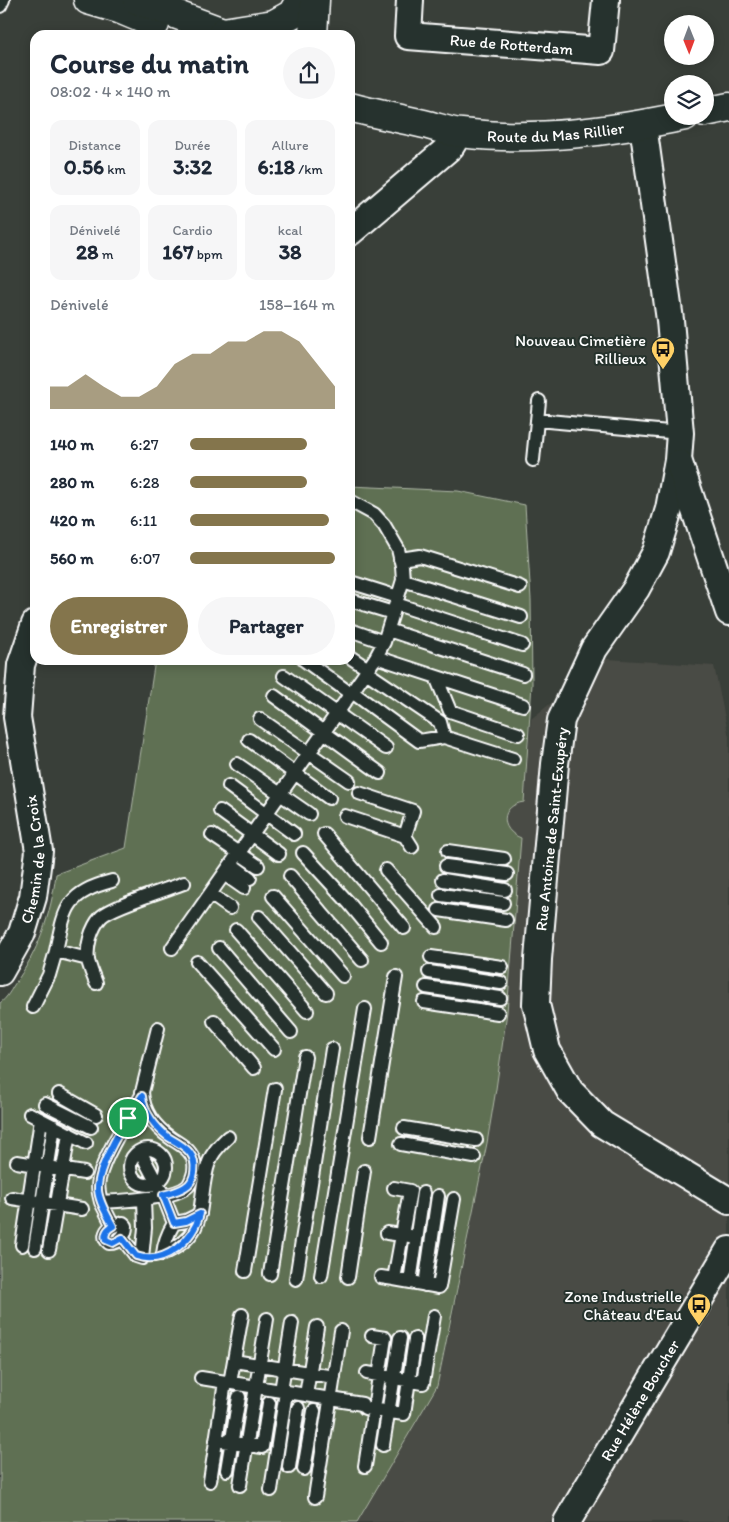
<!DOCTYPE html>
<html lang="fr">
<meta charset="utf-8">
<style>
:root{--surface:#fff;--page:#f6f6f7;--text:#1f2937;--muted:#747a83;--accent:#84754c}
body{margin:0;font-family:Itim,sans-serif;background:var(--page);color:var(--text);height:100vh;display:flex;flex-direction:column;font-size:19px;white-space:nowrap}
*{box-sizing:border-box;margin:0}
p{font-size:16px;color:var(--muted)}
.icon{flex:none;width:28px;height:28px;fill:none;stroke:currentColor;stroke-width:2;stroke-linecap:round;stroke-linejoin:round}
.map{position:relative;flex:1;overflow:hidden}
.sheet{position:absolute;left:30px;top:30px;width:325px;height:635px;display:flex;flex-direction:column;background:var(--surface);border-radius:15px;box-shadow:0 2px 12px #0003}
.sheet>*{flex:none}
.needle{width:32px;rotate:179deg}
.buttons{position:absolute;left:664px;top:15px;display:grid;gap:10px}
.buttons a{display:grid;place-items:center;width:50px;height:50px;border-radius:50%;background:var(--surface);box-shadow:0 2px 12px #0003;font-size:25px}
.pin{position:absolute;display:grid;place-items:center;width:42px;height:42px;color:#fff;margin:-21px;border:2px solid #fff;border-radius:50%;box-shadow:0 1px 5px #0007}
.round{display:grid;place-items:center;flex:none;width:52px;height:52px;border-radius:26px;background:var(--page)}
.overview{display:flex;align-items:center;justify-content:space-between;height:85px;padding:0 20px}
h1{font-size:28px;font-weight:700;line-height:38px}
.figures{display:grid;grid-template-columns:repeat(3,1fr);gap:8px;height:85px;padding:5px 20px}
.figures div{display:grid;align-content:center;border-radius:12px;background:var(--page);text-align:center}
.figures b{font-size:21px;font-weight:700}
.figures small{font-size:14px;font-weight:400}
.figures p{font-size:14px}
.chart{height:140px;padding:10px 20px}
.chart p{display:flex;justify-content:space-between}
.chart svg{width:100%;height:90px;margin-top:5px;fill:var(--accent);opacity:.7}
.cta{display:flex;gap:10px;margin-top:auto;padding:10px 20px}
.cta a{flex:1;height:58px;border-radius:30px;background:var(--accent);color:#fff;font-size:20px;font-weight:700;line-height:58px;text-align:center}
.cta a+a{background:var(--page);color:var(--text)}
ul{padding:0 20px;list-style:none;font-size:16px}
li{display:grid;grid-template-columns:80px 60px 1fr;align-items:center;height:38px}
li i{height:12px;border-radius:6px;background:var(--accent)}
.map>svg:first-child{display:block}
.built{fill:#4a4b45}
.green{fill:#5f7052;stroke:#afb8a8}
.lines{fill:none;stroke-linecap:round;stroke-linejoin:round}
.lane-casing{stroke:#fff;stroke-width:16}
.street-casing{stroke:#fff;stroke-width:30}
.secondary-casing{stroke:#fff;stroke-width:31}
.lane{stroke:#26332d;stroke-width:12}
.street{stroke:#26332d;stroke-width:26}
.secondary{stroke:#26332d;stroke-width:28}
.route-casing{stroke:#fff;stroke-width:10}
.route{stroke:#1a73e8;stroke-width:6}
.labels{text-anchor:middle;stroke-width:4;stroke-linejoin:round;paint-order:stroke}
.street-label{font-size:16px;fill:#fff;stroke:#26332d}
.poi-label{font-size:16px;fill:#fff;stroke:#26332d;text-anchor:end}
</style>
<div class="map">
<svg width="729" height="1522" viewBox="0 0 729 1522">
<rect width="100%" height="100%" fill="#393f39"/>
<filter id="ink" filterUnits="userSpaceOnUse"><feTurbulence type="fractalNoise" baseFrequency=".02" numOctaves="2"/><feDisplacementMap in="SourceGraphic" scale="10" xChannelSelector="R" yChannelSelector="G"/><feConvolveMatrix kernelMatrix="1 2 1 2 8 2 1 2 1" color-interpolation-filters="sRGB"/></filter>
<g filter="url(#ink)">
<!-- built -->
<path class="built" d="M607,659L714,666L729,737V1522H357L437,1386L454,1310L487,1143L507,1012L521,838L514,835L508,830L505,822L506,814L510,808L516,803L524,802L531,719Z"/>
<!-- green -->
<path class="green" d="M350,486L458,491L525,505L531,600L532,684L524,802C500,805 499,830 521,838L507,1012L496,1089L487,1143L437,1386L357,1522H0V1003C6,999 10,992 14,985C38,952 51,915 56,874L126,848L155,660H350Z"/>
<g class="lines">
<!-- lane casing -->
<g class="lane-casing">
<path id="lane" d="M0,6L3,0
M537,420L680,433
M533,460L539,401
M400,559L420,556L520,587
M403,580L521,617
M350,582L398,597
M350,600L393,613
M396,604L522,645
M350,630L384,642
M388,630L523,674
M350,657L368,669
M376,657L523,705
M304,660L351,694
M366,672L440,722L444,737
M284,676L386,748
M436,677L450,711L518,734
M352,692L419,741L444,737L513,759
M274,696L380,773
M260,719L349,781
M249,740L329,798
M237,764L309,814
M229,786L294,834
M359,793L413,811L405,836L412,847
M220,811L279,854
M345,816L405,836
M324,834L404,928
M212,835L258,866
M448,851L504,859
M303,853L349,903L381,942
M231,864L250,878
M446,866L507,874
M386,870L436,927
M224,874L244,888
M290,876L362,960
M443,880L505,890
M210,894L230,908
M441,895L503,903
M273,896L343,976
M439,910L506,920
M259,917L326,993
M236,930L307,1011
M172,948L366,672L376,657L384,642L403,580L402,566L398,549L384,525L374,514L350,501
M219,948L291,1032
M56,951C65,908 66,893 112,881
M431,957L502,967
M197,962L274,1049
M429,972L501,983
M96,983C93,976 90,968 88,961C86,947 91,928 101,917C110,907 168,889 184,883
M426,987L500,998
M424,1002L498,1013
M33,1007L49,975L56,951L88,959
M214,1021L254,1068
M59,1094L96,1115
M142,1095C129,1117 104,1155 99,1179C97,1187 99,1194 101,1202C120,1201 174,1199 188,1186C191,1182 193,1176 194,1172C195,1165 194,1158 190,1153C186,1147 178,1143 172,1139C156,1128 143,1112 142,1092L158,1028
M45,1104L91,1127
M30,1114L86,1143
M404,1128L476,1140
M370,1137L396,977
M401,1144L474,1157
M130 1167a18 18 0 1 1 36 0a18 18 0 1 1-36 0Z
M140,1151L163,1195L174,1223C168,1233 164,1242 163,1254C213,1232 195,1202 209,1162C213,1151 221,1144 228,1137
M17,1162L84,1173
M12,1198L82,1209
M101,1202L113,1226L123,1223L126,1226C126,1236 119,1243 109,1243C102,1237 106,1229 113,1226
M174,1223L186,1221L200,1214
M387,1233L410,1236
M122,1238L136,1256L142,1258L145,1228L144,1200
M22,1245L41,1120
M35,1248L54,1126
M49,1250L69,1134
M245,1271L275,1089
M270,1274L305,1057
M321,1276L365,1009
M348,1277L364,1171
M381,1277L394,1279L410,1191L394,1188
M296,1279L332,1049
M394,1279L439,1287L454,1199
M410,1282L423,1193
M425,1285L438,1196
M234,1361L334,1377
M367,1373L423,1383L434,1316
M201,1378L362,1404
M230,1383L242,1315
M281,1391L292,1323
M306,1395L317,1327
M365,1408L404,1414L415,1339
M216,1440L262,1447L269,1403
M383,1445L400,1338
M365,1466L385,1338L372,1336
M289,1467L298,1408
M304,1469L314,1411
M227,1470L239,1397
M210,1481L225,1382
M240,1485L267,1319
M271,1490L286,1392
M315,1497L341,1331"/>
</g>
<!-- street casing -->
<g class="street-casing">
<g id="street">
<path id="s1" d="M410,0L408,36L601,51L606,0"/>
<path d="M643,125L670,320L680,433L678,460L669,509L656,552L636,589L594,649L561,720L555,764L538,959L536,1004L547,1050L570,1091L602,1124L729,1201"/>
<path d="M350,232L451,146L459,133"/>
<path d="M679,463L729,612"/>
<path id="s2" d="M0,972L22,933L33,897L39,851L17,717L21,665L35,624"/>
<path id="s3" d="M567,1522L729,1250"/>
</g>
</g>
<!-- secondary casing -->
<g class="secondary-casing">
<g id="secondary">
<path d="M88,0L119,9L155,24"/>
<path d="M137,0L231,35"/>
<path d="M223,32L274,24L292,14L300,0"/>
<path d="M313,35L315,0"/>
<path id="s4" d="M350,107C375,114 399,118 424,124C437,127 449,132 461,133C536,142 612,131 685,116"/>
<path d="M705,112L729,107"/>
</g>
</g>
<!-- lane -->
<use href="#lane" class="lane"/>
<!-- street -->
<use href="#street" class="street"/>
<!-- secondary -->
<use href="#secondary" class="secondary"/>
</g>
</g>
<g class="lines" filter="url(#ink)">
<!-- route casing -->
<g class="route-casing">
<path id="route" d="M142,1096C143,1111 156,1128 168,1137C175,1141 185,1146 190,1153C197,1162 196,1181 185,1187C179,1191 170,1193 163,1195L174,1223L186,1221L200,1214C193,1240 165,1266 136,1256L122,1238L113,1243L106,1240C104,1234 107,1229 113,1226C107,1215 99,1202 98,1190C97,1164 128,1118 142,1096Z"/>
</g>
<!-- route -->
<use href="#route" class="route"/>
</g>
<!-- icons -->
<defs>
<g id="bus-pin" transform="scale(1.25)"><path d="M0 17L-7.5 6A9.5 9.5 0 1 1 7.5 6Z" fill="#ffd166" stroke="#26332d"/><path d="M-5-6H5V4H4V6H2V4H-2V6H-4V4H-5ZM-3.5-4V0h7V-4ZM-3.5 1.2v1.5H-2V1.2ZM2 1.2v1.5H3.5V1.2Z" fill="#111"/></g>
</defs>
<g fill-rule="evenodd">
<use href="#bus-pin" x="663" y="349"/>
<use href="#bus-pin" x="699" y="1305"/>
</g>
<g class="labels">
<!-- street labels -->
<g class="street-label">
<text dy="6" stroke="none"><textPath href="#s1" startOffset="140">Rue de Rotterdam</textPath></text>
<text dy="6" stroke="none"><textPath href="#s4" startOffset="209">Route du Mas Rillier</textPath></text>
<text transform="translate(551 829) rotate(-84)" y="6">Rue Antoine de Saint-Exupéry</text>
<text dy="6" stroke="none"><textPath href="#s2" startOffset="120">Chemin de la Croix</textPath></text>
<text dy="6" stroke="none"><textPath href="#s3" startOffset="142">Rue Hélène Boucher</textPath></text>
</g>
<!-- poi labels -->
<g class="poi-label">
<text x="646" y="346">Nouveau Cimetière<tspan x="646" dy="18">Rillieux</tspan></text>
<text x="682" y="1302">Zone Industrielle<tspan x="682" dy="18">Château d'Eau</tspan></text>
</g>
</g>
</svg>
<div class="buttons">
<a><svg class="needle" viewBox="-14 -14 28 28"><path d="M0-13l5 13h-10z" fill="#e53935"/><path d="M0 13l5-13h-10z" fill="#747a83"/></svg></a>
<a><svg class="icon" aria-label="layers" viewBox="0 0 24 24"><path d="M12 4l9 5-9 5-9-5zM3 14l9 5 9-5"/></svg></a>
</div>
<div class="pin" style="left:128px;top:1118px;background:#1e9e55"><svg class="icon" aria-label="arrive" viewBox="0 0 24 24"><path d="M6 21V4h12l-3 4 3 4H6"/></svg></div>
<section class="sheet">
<div class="overview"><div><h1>Course du matin</h1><p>08:02 · 4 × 140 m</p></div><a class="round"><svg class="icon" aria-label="share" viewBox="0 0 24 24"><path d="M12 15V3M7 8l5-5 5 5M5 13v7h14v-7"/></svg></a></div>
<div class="figures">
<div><p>Distance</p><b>0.56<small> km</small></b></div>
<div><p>Durée</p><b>3:32</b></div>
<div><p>Allure</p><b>6:18<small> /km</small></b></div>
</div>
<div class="figures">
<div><p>Dénivelé</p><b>28<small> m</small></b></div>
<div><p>Cardio</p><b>167<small> bpm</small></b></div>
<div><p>kcal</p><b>38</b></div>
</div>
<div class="chart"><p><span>Dénivelé</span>158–164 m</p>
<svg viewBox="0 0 160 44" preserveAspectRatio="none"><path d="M0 44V33L10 33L20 27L30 33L40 38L50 38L60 33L70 22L80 17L90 17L100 11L110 11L120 6L130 6L140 11L150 22L160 33V44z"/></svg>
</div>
<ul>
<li><b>140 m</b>6:27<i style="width:81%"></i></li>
<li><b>280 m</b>6:28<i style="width:81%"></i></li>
<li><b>420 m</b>6:11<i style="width:96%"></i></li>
<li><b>560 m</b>6:07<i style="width:100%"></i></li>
</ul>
<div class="cta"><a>Enregistrer</a><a>Partager</a></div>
</section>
</div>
